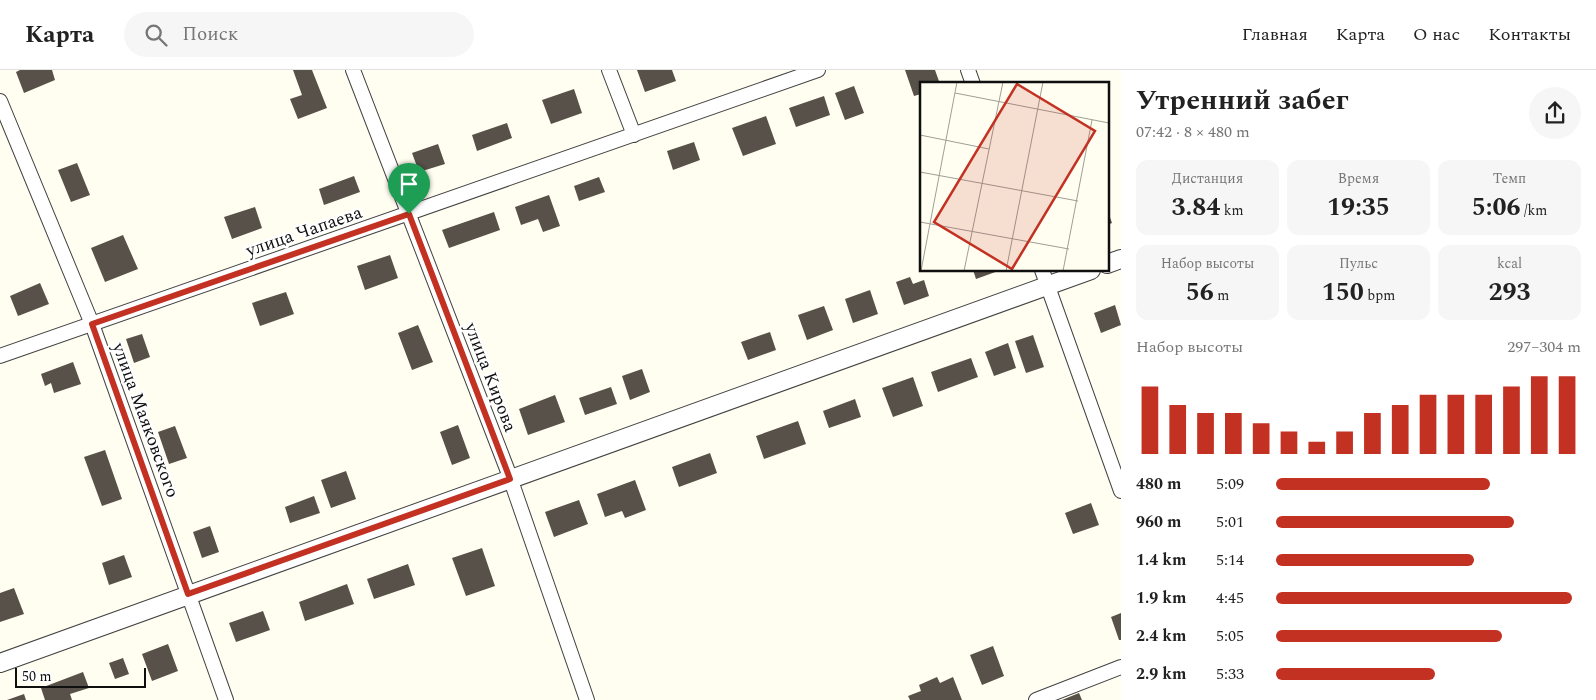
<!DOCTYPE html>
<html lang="ru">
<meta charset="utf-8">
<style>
:root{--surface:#fff;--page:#f6f6f6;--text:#222;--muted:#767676;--line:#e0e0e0;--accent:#c33122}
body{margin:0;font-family:Spectral,serif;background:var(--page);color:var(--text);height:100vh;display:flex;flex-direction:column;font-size:19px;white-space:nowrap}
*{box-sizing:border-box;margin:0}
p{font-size:16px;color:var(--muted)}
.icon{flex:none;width:28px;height:28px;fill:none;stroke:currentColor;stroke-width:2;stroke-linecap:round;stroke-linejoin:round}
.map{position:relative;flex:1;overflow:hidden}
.details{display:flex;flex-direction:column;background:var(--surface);width:475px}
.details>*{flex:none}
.scale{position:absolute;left:15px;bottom:12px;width:131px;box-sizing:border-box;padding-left:5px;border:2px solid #0f0f0f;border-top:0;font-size:14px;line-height:18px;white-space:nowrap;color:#0f0f0f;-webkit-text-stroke:4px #fff;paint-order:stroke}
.pin{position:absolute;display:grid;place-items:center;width:42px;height:42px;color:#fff;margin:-51px -21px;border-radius:50% 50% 50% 0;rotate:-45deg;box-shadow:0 0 5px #0007}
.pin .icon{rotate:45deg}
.round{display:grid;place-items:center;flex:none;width:52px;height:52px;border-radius:26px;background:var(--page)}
.overview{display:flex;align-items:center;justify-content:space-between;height:85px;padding:0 15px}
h1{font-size:28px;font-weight:700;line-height:38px}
.metrics{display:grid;grid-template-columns:repeat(3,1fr);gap:8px;height:85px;padding:5px 15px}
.metrics div{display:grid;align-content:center;border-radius:12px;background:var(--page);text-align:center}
.metrics b{font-size:25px;font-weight:700}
.metrics small{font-size:14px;font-weight:400}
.metrics p{font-size:14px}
.chart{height:140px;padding:10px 15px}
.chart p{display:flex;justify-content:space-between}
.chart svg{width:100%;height:90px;margin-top:5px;stroke:var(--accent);stroke-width:6}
ul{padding:0 15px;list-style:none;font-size:16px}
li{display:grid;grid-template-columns:80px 60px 1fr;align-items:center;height:38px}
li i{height:12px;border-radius:6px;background:var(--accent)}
header{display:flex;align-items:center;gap:30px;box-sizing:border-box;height:70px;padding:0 25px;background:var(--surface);border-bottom:1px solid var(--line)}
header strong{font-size:24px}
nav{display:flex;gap:28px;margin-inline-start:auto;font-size:18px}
.search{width:350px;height:45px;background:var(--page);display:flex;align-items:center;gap:12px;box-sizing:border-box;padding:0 18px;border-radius:28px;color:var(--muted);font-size:19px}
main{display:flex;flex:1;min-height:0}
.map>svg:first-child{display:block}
.building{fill:#58514a}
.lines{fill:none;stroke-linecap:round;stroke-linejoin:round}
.minor-casing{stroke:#424242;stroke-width:16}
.tertiary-casing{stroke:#424242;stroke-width:20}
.minor{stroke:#fff;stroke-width:14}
.tertiary{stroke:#fff;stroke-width:18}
.route-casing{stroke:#fff;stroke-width:10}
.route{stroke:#c33122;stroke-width:6}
.labels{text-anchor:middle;stroke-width:5;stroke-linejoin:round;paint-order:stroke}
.street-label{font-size:18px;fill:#0f0f0f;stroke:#fff}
.inset-road{fill:none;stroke:#9f9e96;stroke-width:1}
.view{fill:#c33122;fill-opacity:0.15;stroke:#c33122;stroke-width:2.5}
.inset-edge{fill:none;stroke:#0f0f0f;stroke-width:2.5}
</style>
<header>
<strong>Карта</strong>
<div class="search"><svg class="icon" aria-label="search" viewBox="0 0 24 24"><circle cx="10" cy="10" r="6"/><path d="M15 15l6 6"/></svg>Поиск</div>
<nav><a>Главная</a><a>Карта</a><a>О нас</a><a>Контакты</a></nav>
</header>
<main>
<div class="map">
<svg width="1121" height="630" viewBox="0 0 1121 630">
<rect width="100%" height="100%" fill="#fffef0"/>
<!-- building -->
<path class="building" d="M20,0H52L55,10L24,23L16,2Z
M293,0H312L327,38L298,49L290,29L302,25Z
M637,0H672L676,11L645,22Z
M905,0H935L940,14H921V24L914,26Z
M854,16L864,43L845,50L835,23Z
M574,19L582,43L551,54L542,30Z
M824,26L830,45L796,57L789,38Z
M766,46L776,74L743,86L732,58Z
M507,53L512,68L477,81L472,65Z
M694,72L700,90L673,100L667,81Z
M438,74L445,94L419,102L412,83Z
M77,93L90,125L71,132L58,100Z
M354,106L360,122L324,135L319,119Z
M599,107L605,122L579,131L574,116Z
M549,125L560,156L543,162L538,149L521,155L515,137Z
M255,137L262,158L232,169L224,147Z
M1107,139L1112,153L1107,155Z
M494,142L500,160L449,178L442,160Z
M123,165L138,199L105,212L91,178Z
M390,185L398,208L365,220L357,196Z
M973,200H1001L976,209Z
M910,207L913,214L924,210L929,226L904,235L896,212Z
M40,213L49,234L18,246L10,226Z
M870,220L878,244L853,253L845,229Z
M286,222L294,244L260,256L252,233Z
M1115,235L1121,255L1101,263L1094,243Z
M824,236L833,260L807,270L798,245Z
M418,255L433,292L412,300L398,263Z
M770,262L776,280L748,290L741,272Z
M142,264L150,287L134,293L126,269Z
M1033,265L1044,297L1026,303L1015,271Z
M1008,273L1016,298L994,306L985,282Z
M971,288L978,307L938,322L931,302Z
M73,292L81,314L54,323L51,313L45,316L41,304Z
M642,299L650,322L630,330L622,306Z
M913,307L923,336L893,347L882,318Z
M611,317L617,334L585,345L579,328Z
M555,325L565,352L528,365L519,339Z
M855,329L861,347L829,358L823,341Z
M798,351L806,374L764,389L756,366Z
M458,355L470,388L452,395L440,362Z
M175,356L187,388L169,394L158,362Z
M105,380L122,429L102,436L84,387Z
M710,383L717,403L679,417L672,397Z
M346,401L356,429L331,438L321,410Z
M635,410L646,440L625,448L622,441L605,447L597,424Z
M314,426L320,443L290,453L285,437Z
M579,430L588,454L554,467L545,442Z
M1091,433L1099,455L1073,464L1065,443Z
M210,456L219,482L202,488L193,462Z
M482,478L495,516L466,526L452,488Z
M124,485L132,507L109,515L102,493Z
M408,494L415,515L374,529L367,509Z
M347,514L354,534L305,551L299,532Z
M14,518L24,544L0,552V523Z
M263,541L270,560L236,572L229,553Z
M1121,543V570H1119L1111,547Z
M168,574L178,601L152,611L142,584Z
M993,576L1004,606L982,615L970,585Z
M123,588L129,604L115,609L109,593Z
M83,602L89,618L70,624L72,630H45L41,618Z
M937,607L940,613L953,607L962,630H910L908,626L921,621L919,615Z
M1079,623L1082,630H1062Z
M24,624L26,630H7Z"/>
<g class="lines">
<!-- minor casing -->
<g class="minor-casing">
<path id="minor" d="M353,0L507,399L587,630
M609,0L634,65
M968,0L973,14
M0,31L92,254L226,630
M1042,200L1121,421
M0,286L818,0
M1036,630L1121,597"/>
</g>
<!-- tertiary casing -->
<g class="tertiary-casing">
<path id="tertiary" d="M1107,194L1121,189
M0,593L1091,200"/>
</g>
<!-- minor -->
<use href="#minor" class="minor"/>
<!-- tertiary -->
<use href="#tertiary" class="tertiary"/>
</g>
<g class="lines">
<!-- route casing -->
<g class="route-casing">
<path id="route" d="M409,144L510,409L188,524L92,254Z"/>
</g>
<!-- route -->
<use href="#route" class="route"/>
</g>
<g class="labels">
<!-- street labels -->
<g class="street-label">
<text transform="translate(304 161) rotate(-19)" y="6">улица Чапаева</text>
<text transform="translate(491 307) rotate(69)" y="6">улица Кирова</text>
<text transform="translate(146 350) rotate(70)" y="6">улица Маяковского</text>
</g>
</g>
<!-- overview -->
<g transform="translate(920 12)">
<rect width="189" height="189" fill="#fffef0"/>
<path class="inset-road" d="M35,11L189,41M0,53L69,67M0,90L158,119M0,140L149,167M1,189L37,0M44,189L83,0M86,189L123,0M143,189L172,38"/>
<path class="view" d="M97,2L175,49L92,187L14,140Z"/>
<rect width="189" height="189" class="inset-edge"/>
</g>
</svg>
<div class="scale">50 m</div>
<div class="pin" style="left:409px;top:144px;background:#1e9e55"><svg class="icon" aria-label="arrive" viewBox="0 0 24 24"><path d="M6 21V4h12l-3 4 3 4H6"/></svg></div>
</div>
<section class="details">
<div class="overview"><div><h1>Утренний забег</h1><p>07:42 · 8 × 480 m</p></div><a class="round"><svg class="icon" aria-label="share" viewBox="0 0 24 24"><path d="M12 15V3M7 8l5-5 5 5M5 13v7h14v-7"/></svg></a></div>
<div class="metrics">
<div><p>Дистанция</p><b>3.84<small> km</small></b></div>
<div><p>Время</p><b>19:35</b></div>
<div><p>Темп</p><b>5:06<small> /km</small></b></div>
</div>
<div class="metrics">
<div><p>Набор высоты</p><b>56<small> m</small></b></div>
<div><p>Пульс</p><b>150<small> bpm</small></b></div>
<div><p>kcal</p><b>293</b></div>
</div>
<div class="chart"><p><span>Набор высоты</span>297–304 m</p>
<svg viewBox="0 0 160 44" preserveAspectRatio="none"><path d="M5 44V11M15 44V20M25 44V24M35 44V24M45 44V29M55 44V33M65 44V38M75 44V33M85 44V24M95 44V20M105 44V15M115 44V15M125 44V15M135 44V11M145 44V6M155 44V6"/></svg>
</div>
<ul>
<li><b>480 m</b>5:09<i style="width:70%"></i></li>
<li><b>960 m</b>5:01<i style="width:78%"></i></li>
<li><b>1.4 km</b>5:14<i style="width:65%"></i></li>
<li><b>1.9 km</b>4:45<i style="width:97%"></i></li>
<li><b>2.4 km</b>5:05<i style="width:74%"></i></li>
<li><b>2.9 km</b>5:33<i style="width:52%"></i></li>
</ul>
</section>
</main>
